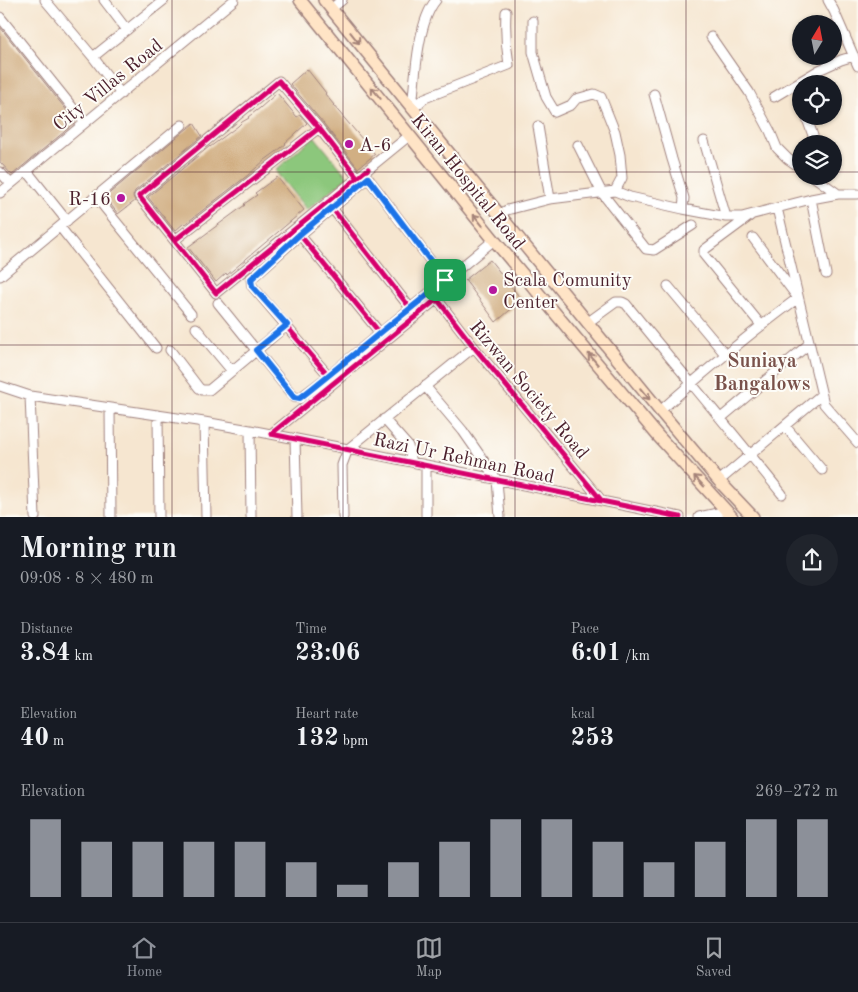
<!DOCTYPE html>
<meta charset="utf-8">
<style>
:root{--surface:#171b24;--page:#20242c;--text:#f1f3f6;--muted:#9ea1a6;--line:#363941;--accent:#8c9099}
body{margin:0;font-family:"Old Standard TT",serif;background:var(--page);color:var(--text);height:100vh;display:flex;flex-direction:column;font-size:19px;white-space:nowrap}
*{box-sizing:border-box;margin:0}
p{font-size:16px;color:var(--muted)}
.icon{flex:none;width:28px;height:28px;fill:none;stroke:currentColor;stroke-width:2;stroke-linecap:round;stroke-linejoin:round}
.map{position:relative;height:517px;overflow:hidden}
.sheet{display:flex;flex-direction:column;background:var(--surface);flex:1}
.sheet>*{flex:none}
.needle{width:32px;rotate:10deg}
.buttons{position:absolute;left:792px;top:15px;display:grid;gap:10px}
.buttons a{display:grid;place-items:center;width:50px;height:50px;border-radius:50%;background:var(--surface);box-shadow:0 1px 4px #0004;font-size:25px}
.pin{position:absolute;display:grid;place-items:center;width:42px;height:42px;color:#fff;margin:-21px;border-radius:10px;box-shadow:0 2px 8px #0006}
.round{display:grid;place-items:center;flex:none;width:52px;height:52px;border-radius:26px;background:var(--page)}
.headline{display:flex;align-items:center;justify-content:space-between;height:85px;padding:0 20px}
h1{font-size:28px;font-weight:700;line-height:38px}
.figures{display:grid;grid-template-columns:repeat(3,1fr);gap:8px;height:85px;padding:5px 20px}
.figures div{display:grid;align-content:center}
.figures b{font-size:25px;font-weight:700}
.figures small{font-size:14px;font-weight:400}
.figures p{font-size:14px}
.chart{height:140px;padding:10px 20px}
.chart p{display:flex;justify-content:space-between}
.chart svg{width:100%;height:90px;margin-top:5px;stroke:var(--accent);stroke-width:6}
.tabs{display:flex;justify-content:space-around;align-items:center;height:70px;border-top:1px solid var(--line);background:var(--surface);font-size:14px;color:var(--muted)}
.tabs a{display:grid;justify-items:center;gap:2px}
.tabs .selected{color:var(--accent)}
.map>svg:first-child{display:block}
.green{fill:#8cc77b;stroke:#6b7353}
.building{fill:#d1af83}
.lines{fill:none;stroke-linecap:round;stroke-linejoin:round}
.minor-casing{stroke:#a0827e;stroke-width:11}
.secondary-casing{stroke:#a0827e;stroke-width:14}
.minor{stroke:#fff;stroke-width:9}
.secondary{stroke:#ffe4c6;stroke-width:11}
.cycleway-casing{stroke:#fdfcf7;stroke-width:8}
.cycleway{stroke:#d6006c;stroke-width:5}
.oneway{stroke:#a48278}
.route-casing{stroke:#fff;stroke-width:10}
.route{stroke:#1a73e8;stroke-width:6}
.grid{fill:none;stroke:#4a1f2b;stroke-width:1;stroke-opacity:0.55}
.poi-dot{fill:#b5179e;stroke:#fdfcf7;stroke-width:2}
.labels{text-anchor:middle;stroke-width:4;stroke-linejoin:round;paint-order:stroke}
.street-label{font-size:19px;fill:#4a1f2b;stroke:#fdfcf7}
.poi-label{font-size:19px;fill:#4a1f2b;stroke:#fdfcf7;text-anchor:start}
.neighbourhood-label{font-size:20px;font-weight:bold;fill:#79514a;stroke:#fdfcf7}
</style>
<div class="map">
<svg width="858" height="517" viewBox="0 0 858 517">
<rect width="100%" height="100%" fill="#fdfcf7"/>
<filter id="ink" filterUnits="userSpaceOnUse"><feTurbulence type="fractalNoise" baseFrequency=".02" numOctaves="2"/><feDisplacementMap in="SourceGraphic" scale="10" xChannelSelector="R" yChannelSelector="G"/><feConvolveMatrix kernelMatrix="1 2 1 2 8 2 1 2 1" color-interpolation-filters="sRGB"/></filter>
<filter id="wash" filterUnits="userSpaceOnUse"><feTurbulence type="fractalNoise" baseFrequency=".0096" numOctaves="4" result="noise"/><feDisplacementMap in="SourceGraphic" scale="20" xChannelSelector="R" yChannelSelector="G"/><feGaussianBlur stdDeviation="1.12" result="paint"/><feColorMatrix in="noise" values="0 0 0 0 0 0 0 0 0 0 0 0 0 0 0 0 0 1.4 0 .05"/><feComposite in="paint" operator="in"/></filter>
<g filter="url(#wash)">
<rect width="100%" height="100%" fill="#f6e6d0"/>
<!-- green -->
<path class="green" d="M314,136L348,177L307,210L276,172L277,169Z"/>
<g id="blocks">
<!-- building -->
<path class="building" d="M0,27L76,122L12,175L0,162Z
M307,69L326,93L325,94L334,105H333L375,154L358,168L324,124L290,84Z
M277,93L297,117L300,115L307,123L285,143L286,144L276,152L265,160L248,175L185,224L184,223L175,231L148,197L210,146V147L238,126L242,122L249,118L248,117L260,108Z
M194,123L202,136L135,191L133,196L135,201L118,214L105,197Z
M277,177L304,210L227,275L226,273L216,282L188,247L245,205L244,204L257,195L255,193Z
M490,260L522,300L496,322L465,280Z"/>
</g>
</g>
<g filter="url(#ink)">
<use href="#blocks" fill-opacity="0" stroke="#a0827e" stroke-width="1"/>
<g class="lines">
<!-- minor casing -->
<g class="minor-casing">
<path id="minor" d="M45,0L93,57L121,94
M104,0L127,30
M828,0L834,11L858,66
M331,9L342,0
M0,17L85,123
M533,21V52L546,97L555,112L571,105L576,99L594,94L601,97L615,132L620,155L622,178L615,191
M711,37L749,92L770,131L777,148L788,159L801,168
M93,57L164,0
M654,94L672,159L684,198L683,209
M774,97L819,70L841,60L854,56
M412,109L425,98L509,65C506,47 505,30 506,12
M412,109C415,80 417,22 436,0
M806,116L816,144
M538,126L550,199
M704,141L726,217
M578,145L602,193L646,249L654,250L693,225
M27,171L67,221
M0,172L11,184
M813,176L838,194
M358,178L319,128L279,81L139,196L216,293L410,135
M0,193L234,0
M96,197L191,314
M811,199L826,274
M332,208L411,309
M777,208L824,404L858,443
M499,215L507,210L550,199L615,191L630,197L683,209L726,217H742L811,199L838,194H858
M750,216L704,250V255L761,325
M60,227L156,348
M300,235L380,333
M175,240L319,128
M0,276L182,125
M445,280L368,178L300,235L251,279L252,286L329,376C384,329 440,285 494,240
M668,286L725,354
M218,303L294,397L300,398L329,376
M587,323L616,302H622L626,304C678,368 731,430 782,494
M196,328L232,371
M170,350L199,388L202,390H209L287,325
M0,386L30,396L204,422L250,430L348,449L680,517
M425,386L463,431L497,480L500,517
M30,396L35,517
M110,408L111,517
M660,411C704,372 750,333 798,298L753,238
M158,415L159,517
M721,418L809,344
M384,419L408,446L412,462
M204,422L206,517
M785,426L822,470
M250,430L251,517
M271,434L437,299L474,347L602,501
M295,439L297,517
M426,465V517
M719,481L821,395
M343,517L342,465L348,449L474,347
M699,517L727,511"/>
</g>
<!-- secondary casing -->
<g class="secondary-casing">
<path id="secondary" d="M300,0L494,240L658,436L732,517
M324,0L660,411L719,481L753,517"/>
</g>
<!-- minor -->
<use href="#minor" class="minor"/>
<!-- secondary -->
<use href="#secondary" class="secondary"/>
<!-- cycleway casing -->
<g class="cycleway-casing">
<path id="cycleway" d="M358,178L319,128L279,81L139,196L216,293L358,178L368,169
M368,178L445,280C407,312 368,343 329,376L252,286L251,279L300,235Z
M332,208L411,309
M300,235L380,333
M175,240L319,128
M271,434L437,299L474,347L602,501
M271,434L680,517"/>
</g>
<!-- cycleway -->
<use href="#cycleway" class="cycleway"/>
</g>
<!-- one-way arrows -->
<defs><path id="oneway-shaft" d="M-6 0H5M1.5-3L5.5 0L1.5 3" fill="none" stroke-width="1.6" stroke-linecap="round" stroke-linejoin="round" transform="scale(1.25)"/></defs>
<g class="oneway">
<use href="#oneway-shaft" transform="translate(355 38) rotate(51)"/>
<use href="#oneway-shaft" transform="translate(376 93) rotate(-129)"/>
<use href="#oneway-shaft" transform="translate(478 220) rotate(-129)"/>
<use href="#oneway-shaft" transform="translate(593 359) rotate(-130)"/>
<use href="#oneway-shaft" transform="translate(645 394) rotate(50)"/>
<use href="#oneway-shaft" transform="translate(699 481) rotate(-133)"/>
</g>
</g>
<g class="lines" filter="url(#ink)">
<!-- route casing -->
<g class="route-casing">
<path id="route" d="M368,178L445,280C424,298 402,315 380,333C353,355 327,377 300,398L294,397L256,350L287,325L252,286L251,279L300,234Z"/>
</g>
<!-- route -->
<use href="#route" class="route"/>
</g>
<!-- grid -->
<path class="grid" d="M172,0V517M343,0V517M515,0V517M686,0V517M0,172H801M834,172H858M0,345H858"/>
<!-- markers -->
<g class="poi-dot">
<circle cx="349" cy="144" r="5"/>
<circle cx="121" cy="198" r="5"/>
<circle cx="493" cy="290" r="5"/>
</g>
<g class="labels">
<!-- street labels -->
<g class="street-label">
<text transform="translate(107 84) rotate(-39)" y="7">City Villas Road</text>
<text transform="translate(469 181) rotate(51)" y="7">Kiran Hospital Road</text>
<text transform="translate(530 389) rotate(50)" y="7">Rizwan Society Road</text>
<text transform="translate(464 457) rotate(12)" y="7">Razi Ur Rehman Road</text>
</g>
<!-- poi labels -->
<g class="poi-label">
<text x="359" y="151">A-6</text>
<text x="111" y="205" text-anchor="end">R-16</text>
<text x="503" y="286">Scala Comunity<tspan x="503" dy="22">Center</tspan></text>
</g>
<!-- neighbourhood labels -->
<g class="neighbourhood-label">
<text x="762" y="367">Suniaya<tspan x="762" dy="23">Bangalows</tspan></text>
</g>
</g>
</svg>
<div class="buttons">
<a><svg class="needle" viewBox="-14 -14 28 28"><path d="M0-13l5 13h-10z" fill="#e53935"/><path d="M0 13l5-13h-10z" fill="#9ea1a6"/></svg></a>
<a><svg class="icon" aria-label="locate" viewBox="0 0 24 24"><circle cx="12" cy="12" r="6"/><path d="M12 2v4M12 18v4M2 12h4M18 12h4"/></svg></a>
<a><svg class="icon" aria-label="layers" viewBox="0 0 24 24"><path d="M12 4l9 5-9 5-9-5zM3 14l9 5 9-5"/></svg></a>
</div>
<div class="pin" style="left:445px;top:280px;background:#1e9e55"><svg class="icon" aria-label="arrive" viewBox="0 0 24 24"><path d="M6 21V4h12l-3 4 3 4H6"/></svg></div>
</div>
<section class="sheet">
<div class="headline"><div><h1>Morning run</h1><p>09:08 · 8 × 480 m</p></div><a class="round"><svg class="icon" aria-label="share" viewBox="0 0 24 24"><path d="M12 15V3M7 8l5-5 5 5M5 13v7h14v-7"/></svg></a></div>
<div class="figures">
<div><p>Distance</p><b>3.84<small> km</small></b></div>
<div><p>Time</p><b>23:06</b></div>
<div><p>Pace</p><b>6:01<small> /km</small></b></div>
</div>
<div class="figures">
<div><p>Elevation</p><b>40<small> m</small></b></div>
<div><p>Heart rate</p><b>132<small> bpm</small></b></div>
<div><p>kcal</p><b>253</b></div>
</div>
<div class="chart"><p><span>Elevation</span>269–272 m</p>
<svg viewBox="0 0 160 44" preserveAspectRatio="none"><path d="M5 44V6M15 44V17M25 44V17M35 44V17M45 44V17M55 44V27M65 44V38M75 44V27M85 44V17M95 44V6M105 44V6M115 44V17M125 44V27M135 44V17M145 44V6M155 44V6"/></svg>
</div>
</section>
<nav class="tabs">
<a class="selected"><svg class="icon" aria-label="home" viewBox="0 0 24 24"><path d="M3 11l9-7 9 7M6 9v11h12V9"/></svg>Home</a>
<a><svg class="icon" aria-label="map" viewBox="0 0 24 24"><path d="M3 6l6-2 6 2 6-2v14l-6 2-6-2-6 2zM9 4v14M15 6v14"/></svg>Map</a>
<a><svg class="icon" aria-label="saved" viewBox="0 0 24 24"><path d="M7 4h10v16l-5-4-5 4z"/></svg>Saved</a>
</nav>
